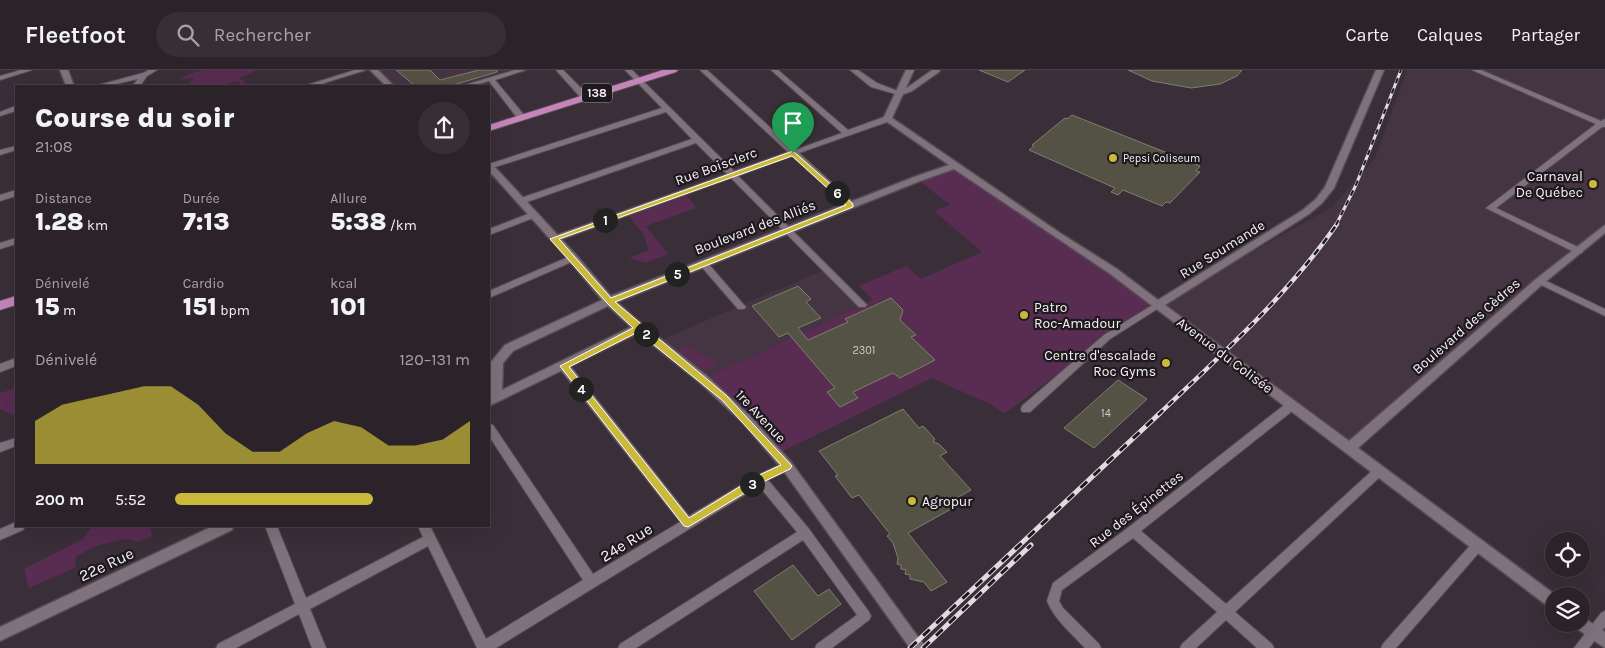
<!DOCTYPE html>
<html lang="fr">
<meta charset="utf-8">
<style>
:root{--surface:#2c232a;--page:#382f36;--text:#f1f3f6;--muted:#a6a4a8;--line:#484047;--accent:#cbba39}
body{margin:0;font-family:Karla,sans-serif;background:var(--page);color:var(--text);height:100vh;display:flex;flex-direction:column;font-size:19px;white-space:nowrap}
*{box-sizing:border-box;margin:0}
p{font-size:16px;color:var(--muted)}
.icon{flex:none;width:28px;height:28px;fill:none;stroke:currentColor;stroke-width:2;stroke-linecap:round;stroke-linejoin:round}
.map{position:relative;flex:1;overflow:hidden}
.details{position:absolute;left:15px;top:15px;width:475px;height:442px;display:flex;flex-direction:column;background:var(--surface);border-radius:0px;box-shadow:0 5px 20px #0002,0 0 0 1px var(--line)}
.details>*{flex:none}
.tools{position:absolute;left:1545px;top:462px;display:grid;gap:10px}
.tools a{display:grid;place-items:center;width:45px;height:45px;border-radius:50%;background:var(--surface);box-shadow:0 5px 20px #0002,0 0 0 1px var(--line);font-size:25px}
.pin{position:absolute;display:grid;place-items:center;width:42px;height:42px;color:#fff;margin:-51px -21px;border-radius:50% 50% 50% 0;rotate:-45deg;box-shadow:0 0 5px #0007}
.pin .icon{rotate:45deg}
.km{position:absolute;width:25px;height:25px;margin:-12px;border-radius:50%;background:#222;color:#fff;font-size:14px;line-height:25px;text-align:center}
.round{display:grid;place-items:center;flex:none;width:52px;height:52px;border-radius:26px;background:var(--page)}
.head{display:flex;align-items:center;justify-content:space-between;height:85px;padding:0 20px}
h1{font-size:28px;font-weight:800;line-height:38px}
.figures{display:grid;grid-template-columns:repeat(3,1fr);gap:8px;height:85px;padding:5px 20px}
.figures div{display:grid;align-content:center}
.figures b{font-size:25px;font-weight:800}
.figures small{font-size:14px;font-weight:400}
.figures p{font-size:14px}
.chart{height:140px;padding:10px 20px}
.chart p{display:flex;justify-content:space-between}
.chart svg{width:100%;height:90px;margin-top:5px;fill:var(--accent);opacity:.7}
ul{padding:0 20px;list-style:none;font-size:16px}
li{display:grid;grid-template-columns:80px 60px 1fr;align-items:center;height:38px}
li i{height:12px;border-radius:6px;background:var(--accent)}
header{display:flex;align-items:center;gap:30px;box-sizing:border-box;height:70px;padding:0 25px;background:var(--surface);border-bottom:1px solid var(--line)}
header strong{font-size:24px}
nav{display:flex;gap:28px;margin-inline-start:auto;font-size:18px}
.search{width:350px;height:45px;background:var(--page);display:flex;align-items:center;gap:12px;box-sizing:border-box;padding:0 18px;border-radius:28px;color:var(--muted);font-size:19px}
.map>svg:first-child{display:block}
.built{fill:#453442}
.green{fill:#592c52}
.building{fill:#545244;stroke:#807e6f}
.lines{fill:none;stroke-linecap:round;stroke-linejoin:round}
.pedestrian-casing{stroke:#554b53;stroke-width:8}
.minor-casing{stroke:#554b53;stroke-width:2}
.tertiary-casing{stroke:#554b53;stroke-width:3}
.primary-casing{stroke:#554b53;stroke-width:2}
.pedestrian{stroke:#7f727c;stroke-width:5.5}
.minor{fill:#7f727c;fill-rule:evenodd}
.tertiary{fill:#7f727c;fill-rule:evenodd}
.primary{fill:#c585bb;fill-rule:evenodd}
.rail-far2-casing{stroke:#e2dae1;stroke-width:3}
.rail-far1-casing{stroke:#e2dae1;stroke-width:4.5}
.rail-casing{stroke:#e2dae1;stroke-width:5}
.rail-far2{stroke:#1e191d;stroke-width:2;stroke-dasharray:5.5;stroke-linecap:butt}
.rail-far1{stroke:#1e191d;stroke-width:2.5;stroke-dasharray:7;stroke-linecap:butt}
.rail{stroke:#1e191d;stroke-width:3;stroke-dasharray:9;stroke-linecap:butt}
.route{fill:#cbba39;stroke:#fff;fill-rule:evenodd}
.poi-dot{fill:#cbba39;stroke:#1e191d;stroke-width:2}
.labels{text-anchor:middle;stroke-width:4.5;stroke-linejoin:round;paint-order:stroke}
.far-poi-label{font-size:11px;fill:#f8f1f7;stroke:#1e191d;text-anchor:start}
.number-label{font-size:11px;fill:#cfc9ca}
.shield{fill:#1e191d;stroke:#b7b0b6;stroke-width:1}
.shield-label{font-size:12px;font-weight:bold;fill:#f8f1f7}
.street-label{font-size:14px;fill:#f8f1f7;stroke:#1e191d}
.poi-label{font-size:14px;fill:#f8f1f7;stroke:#1e191d;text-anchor:end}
.near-street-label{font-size:16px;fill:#f8f1f7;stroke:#1e191d}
</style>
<header>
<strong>Fleetfoot</strong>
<div class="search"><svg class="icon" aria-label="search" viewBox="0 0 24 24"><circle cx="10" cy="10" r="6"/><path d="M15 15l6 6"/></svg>Rechercher</div>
<nav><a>Carte</a><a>Calques</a><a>Partager</a></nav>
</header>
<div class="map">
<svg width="1605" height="578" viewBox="0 0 1605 578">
<rect width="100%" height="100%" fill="#3a2f38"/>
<!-- built -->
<path class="built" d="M374,0H523L465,16H390Z
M1407,0H1605V156L1349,378L1159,234L1332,137L1375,88Z
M826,199L862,235L703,309L656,272Z"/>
<!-- green -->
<path class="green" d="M204,0H257L239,8L245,12L244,16H241L239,11L216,16H186L194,8L180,9L188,4Z
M955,96L1159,234L1107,267L1004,344L990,334L932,308L777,384L703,309L873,230L859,216L906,196L921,209L982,182L934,141L950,135L917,109Z
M687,125L696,138L646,156L668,184L646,193L629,188L649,180L643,164L629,146Z
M681,276L694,280L718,292L712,297L703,300L680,283L678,280Z
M16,318V343L13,345L0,339V323Z
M92,456H150L152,466L138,472L126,469L98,475L76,486L75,498L29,518L24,499L83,469Z"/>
<!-- building -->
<path class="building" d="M396,0H430L440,10L479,0H497V2L450,16H415Z
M979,0H1025L1008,12Z
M1128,0H1242L1237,6L1220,14L1191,18L1152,11Z
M1072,45L1200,96L1196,101L1200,102L1170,133L1166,132L1162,136L1123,120L1118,125L1111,122L1115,118L1029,80L1034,76L1032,75L1065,48L1067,49Z
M798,216L811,229L806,232L821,248L798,258L808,270L848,252L845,249L891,228L903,240L900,250L916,265L911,267L935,290L900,308L893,303L853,322L858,328L840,337L827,322L835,318L788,263L779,267L752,236Z
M1118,310L1147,329L1094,378L1064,358Z
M903,339L919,358L923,356L935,369L933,372L939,374L947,382L940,386L971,420L957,428L962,433L908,463L947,512L931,521L924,512L910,509V505L905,504L906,500L901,499V495L897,494L898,488L893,473L887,466L890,464L859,425L852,428L835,406L838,405L819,381Z
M793,495L818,526L829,519L841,534L792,570L754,521Z"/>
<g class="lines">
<!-- pedestrian casing -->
<g class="pedestrian-casing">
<path id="pedestrian" d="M899,23L910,19L937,0"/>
</g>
<!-- minor casing -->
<g class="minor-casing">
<path id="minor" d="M21,0H32L0,10V6Z
M149,0H157L147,6L140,16H132L138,9L107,16H95L143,3Z
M355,0H366L315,16H304Z
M515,0H526L495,10L524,45V49H518L489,11L472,16H461Z
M556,0H563L588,25V29H582Z
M625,0H632L734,101L788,82L700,0H707L795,80L842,63L771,0H778L848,60L884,47H890V51L799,83L854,133V137H848L792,86L738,106L867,235L865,237H859L731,108L557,171H551L550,169L551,167L727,104L696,73L524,133H518V129L692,69L666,42L489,99V94L662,38Z
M850,0H858L877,13L903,23L899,25L871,17Z
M1472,0H1481L1601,51L1605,49V57H1602L1496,138L1582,179L1583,181L1582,183H1576L1486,138L1596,54Z
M13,37H16V41L0,46V42Z
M16,76V80L0,85V80Z
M16,120V126L0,131V125Z
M533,142L537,145L536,147L489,165V159Z
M16,168V174L0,179V173Z
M573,185L577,188L576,190L489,228V221Z
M703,190L706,191L744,235L746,237L744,239H738L700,195L698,193L700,191Z
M1540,208L1605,239V246L1537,213L1535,211L1537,209Z
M1159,231L1162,232L1164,234L1162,236L1110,269L1030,342H1022L1021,339L1022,336L1104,265Z
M16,288V296L0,302V294Z
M564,292L568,293L689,446L756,406L783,393L787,391L791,393L793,396L791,399L768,410L809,459L869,542L871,546L869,550L832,578H815L817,574L857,545L803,470L636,578H618L620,574L797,462L759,416L496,578H477L428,476L310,539L326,578H312L299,544L236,578H216L218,574L295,534L265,456H277L306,528L423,467L418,456H430L486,569L583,510L489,366V354L493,355L593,504L680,452L560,299L559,296Z
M1292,331L1296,332L1297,335L1296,338L1141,461L1226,534L1375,398L1379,396L1383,398L1385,401L1383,404L1235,542L1272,574L1274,578H1257L1226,550L1196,578H1180L1182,574L1217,542L1133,468L1062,520L1059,531L1063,538L1099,574L1101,578H1085C1071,563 1055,550 1047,531L1053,513L1129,457L1288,332Z
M16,368V376L0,382V373Z
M16,452V456H25L23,460L0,470V459Z
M1478,470L1482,471L1484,475L1482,479L1396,578H1381L1383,574L1474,471Z
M1605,541V557L1589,578H1574L1601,543Z"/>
</g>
<!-- tertiary casing -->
<g class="tertiary-casing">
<path id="tertiary" d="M60,0H68L74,16H66Z
M370,0H378L394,16H386Z
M906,0H914L892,48L1060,163L1117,199L1158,230L1303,140L1316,129L1325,117L1376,0H1384L1334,118L1322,133L1309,144L1165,235L1349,371L1536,209L1605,155V163L1544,213L1358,378L1557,526H1554V538L1549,537L1109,203L954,99L920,111L617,232L643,255L707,306L750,346L791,392L926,578H910L783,400L742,352L699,312L638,263L489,336L491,292L505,275L602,230L569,190L489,101V93L492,94L577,186L611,226L914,107L949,95L883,49ZM608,236L631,257L502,320L503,293L513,281Z
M213,456H233L232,460L0,571V557Z
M1581,546L1605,562V578L1576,558L1574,554H1581Z"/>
</g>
<!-- primary casing -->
<g class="primary-casing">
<path id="primary" d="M663,0H678L676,2L489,61V55Z
M16,226V235L0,240V231Z"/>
</g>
<!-- pedestrian -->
<use href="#pedestrian" class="pedestrian"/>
<!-- minor -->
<use href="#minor" class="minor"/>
<!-- tertiary -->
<use href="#tertiary" class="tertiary"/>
<!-- primary -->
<use href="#primary" class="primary"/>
<!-- rail-far2 casing -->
<g class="rail-far2-casing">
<path id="rail-far2" d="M1336,155L1356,115L1401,0"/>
</g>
<!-- rail-far1 casing -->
<g class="rail-far1-casing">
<path id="rail-far1" d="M1158,345C1221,285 1287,226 1337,154"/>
</g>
<!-- rail casing -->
<g class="rail-casing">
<path id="rail" d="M910,578L1159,344
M923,578L1031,475"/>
</g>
<!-- rail-far2 -->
<use href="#rail-far2" class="rail-far2"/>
<!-- rail-far1 -->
<use href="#rail-far1" class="rail-far1"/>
<!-- rail -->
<use href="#rail" class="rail"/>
</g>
<!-- route -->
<path class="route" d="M793,81L853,134V137L615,232L727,326L792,396L790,399L763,412L688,457L684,456L560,296L633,258L607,233L550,169ZM792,86L846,135L611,228L559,169ZM638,262L722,330L781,395L757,406L689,448L569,297Z"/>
<!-- markers -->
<g class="poi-dot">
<circle cx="1113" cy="88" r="5"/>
<circle cx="1593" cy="114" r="5"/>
<circle cx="1024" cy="245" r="5"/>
<circle cx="1166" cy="293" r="5"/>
<circle cx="912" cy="431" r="5"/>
</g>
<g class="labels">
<!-- far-poi labels -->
<g class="far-poi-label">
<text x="1123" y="92">Pepsi Coliseum</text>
</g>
<!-- number labels -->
<g class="number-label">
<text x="864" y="284">2301</text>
<text x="1106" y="347">14</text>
</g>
<!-- shield labels -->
<rect class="shield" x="582" y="13.5" width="30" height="19" rx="4"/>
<g class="shield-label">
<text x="597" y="27">138</text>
</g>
<!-- street labels -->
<g class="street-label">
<text transform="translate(716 96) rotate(-20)" y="5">Rue Boisclerc</text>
<text transform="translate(755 157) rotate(-21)" y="5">Boulevard des Alliés</text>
<text transform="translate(1222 179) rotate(-32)" y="5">Rue Soumande</text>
<text transform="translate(1466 256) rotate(-41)" y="5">Boulevard des Cèdres</text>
<text transform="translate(1225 285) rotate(37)" y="5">Avenue du Colisée</text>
<text transform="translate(761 346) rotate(47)" y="5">1re Avenue</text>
<text transform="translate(1136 439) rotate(-38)" y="5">Rue des Épinettes</text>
</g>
<!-- poi labels -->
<g class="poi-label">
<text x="1583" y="111">Carnaval<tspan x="1583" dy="16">De Québec</tspan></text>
<text x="1034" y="242" text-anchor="start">Patro<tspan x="1034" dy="16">Roc-Amadour</tspan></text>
<text x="1156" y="290">Centre d'escalade<tspan x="1156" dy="16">Roc Gyms</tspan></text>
<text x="922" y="436" text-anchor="start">Agropur</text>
</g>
<!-- near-street labels -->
<g class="near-street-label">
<text transform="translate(626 472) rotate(-32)" y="6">24e Rue</text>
<text transform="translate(106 494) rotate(-25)" y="6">22e Rue</text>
</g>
</g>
</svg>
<div class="tools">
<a><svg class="icon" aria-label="locate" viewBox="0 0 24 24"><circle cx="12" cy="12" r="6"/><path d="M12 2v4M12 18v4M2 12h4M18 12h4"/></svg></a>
<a><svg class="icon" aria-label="layers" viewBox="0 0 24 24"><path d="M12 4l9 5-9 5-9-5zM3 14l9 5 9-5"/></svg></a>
</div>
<div class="pin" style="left:793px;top:83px;background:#1e9e55"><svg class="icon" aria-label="arrive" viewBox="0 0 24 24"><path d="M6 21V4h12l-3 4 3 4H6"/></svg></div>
<b class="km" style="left:605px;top:150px">1</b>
<b class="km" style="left:646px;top:264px">2</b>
<b class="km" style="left:752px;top:414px">3</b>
<b class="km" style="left:581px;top:319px">4</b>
<b class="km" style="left:677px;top:204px">5</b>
<b class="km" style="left:837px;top:123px">6</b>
<section class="details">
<div class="head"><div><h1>Course du soir</h1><p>21:08</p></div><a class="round"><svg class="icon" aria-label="share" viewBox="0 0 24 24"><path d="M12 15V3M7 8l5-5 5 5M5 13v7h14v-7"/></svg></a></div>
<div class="figures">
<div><p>Distance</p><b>1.28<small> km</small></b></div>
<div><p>Durée</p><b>7:13</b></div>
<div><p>Allure</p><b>5:38<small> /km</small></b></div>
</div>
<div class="figures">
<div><p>Dénivelé</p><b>15<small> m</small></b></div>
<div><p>Cardio</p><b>151<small> bpm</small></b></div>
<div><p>kcal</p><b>101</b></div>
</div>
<div class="chart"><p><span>Dénivelé</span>120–131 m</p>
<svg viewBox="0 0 160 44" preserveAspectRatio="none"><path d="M0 44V23L10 15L20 12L30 9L40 6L50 6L60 15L70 29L80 38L90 38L100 29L110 23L120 26L130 35L140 35L150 32L160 23V44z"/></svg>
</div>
<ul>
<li><b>200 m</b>5:52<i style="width:67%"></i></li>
</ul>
</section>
</div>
